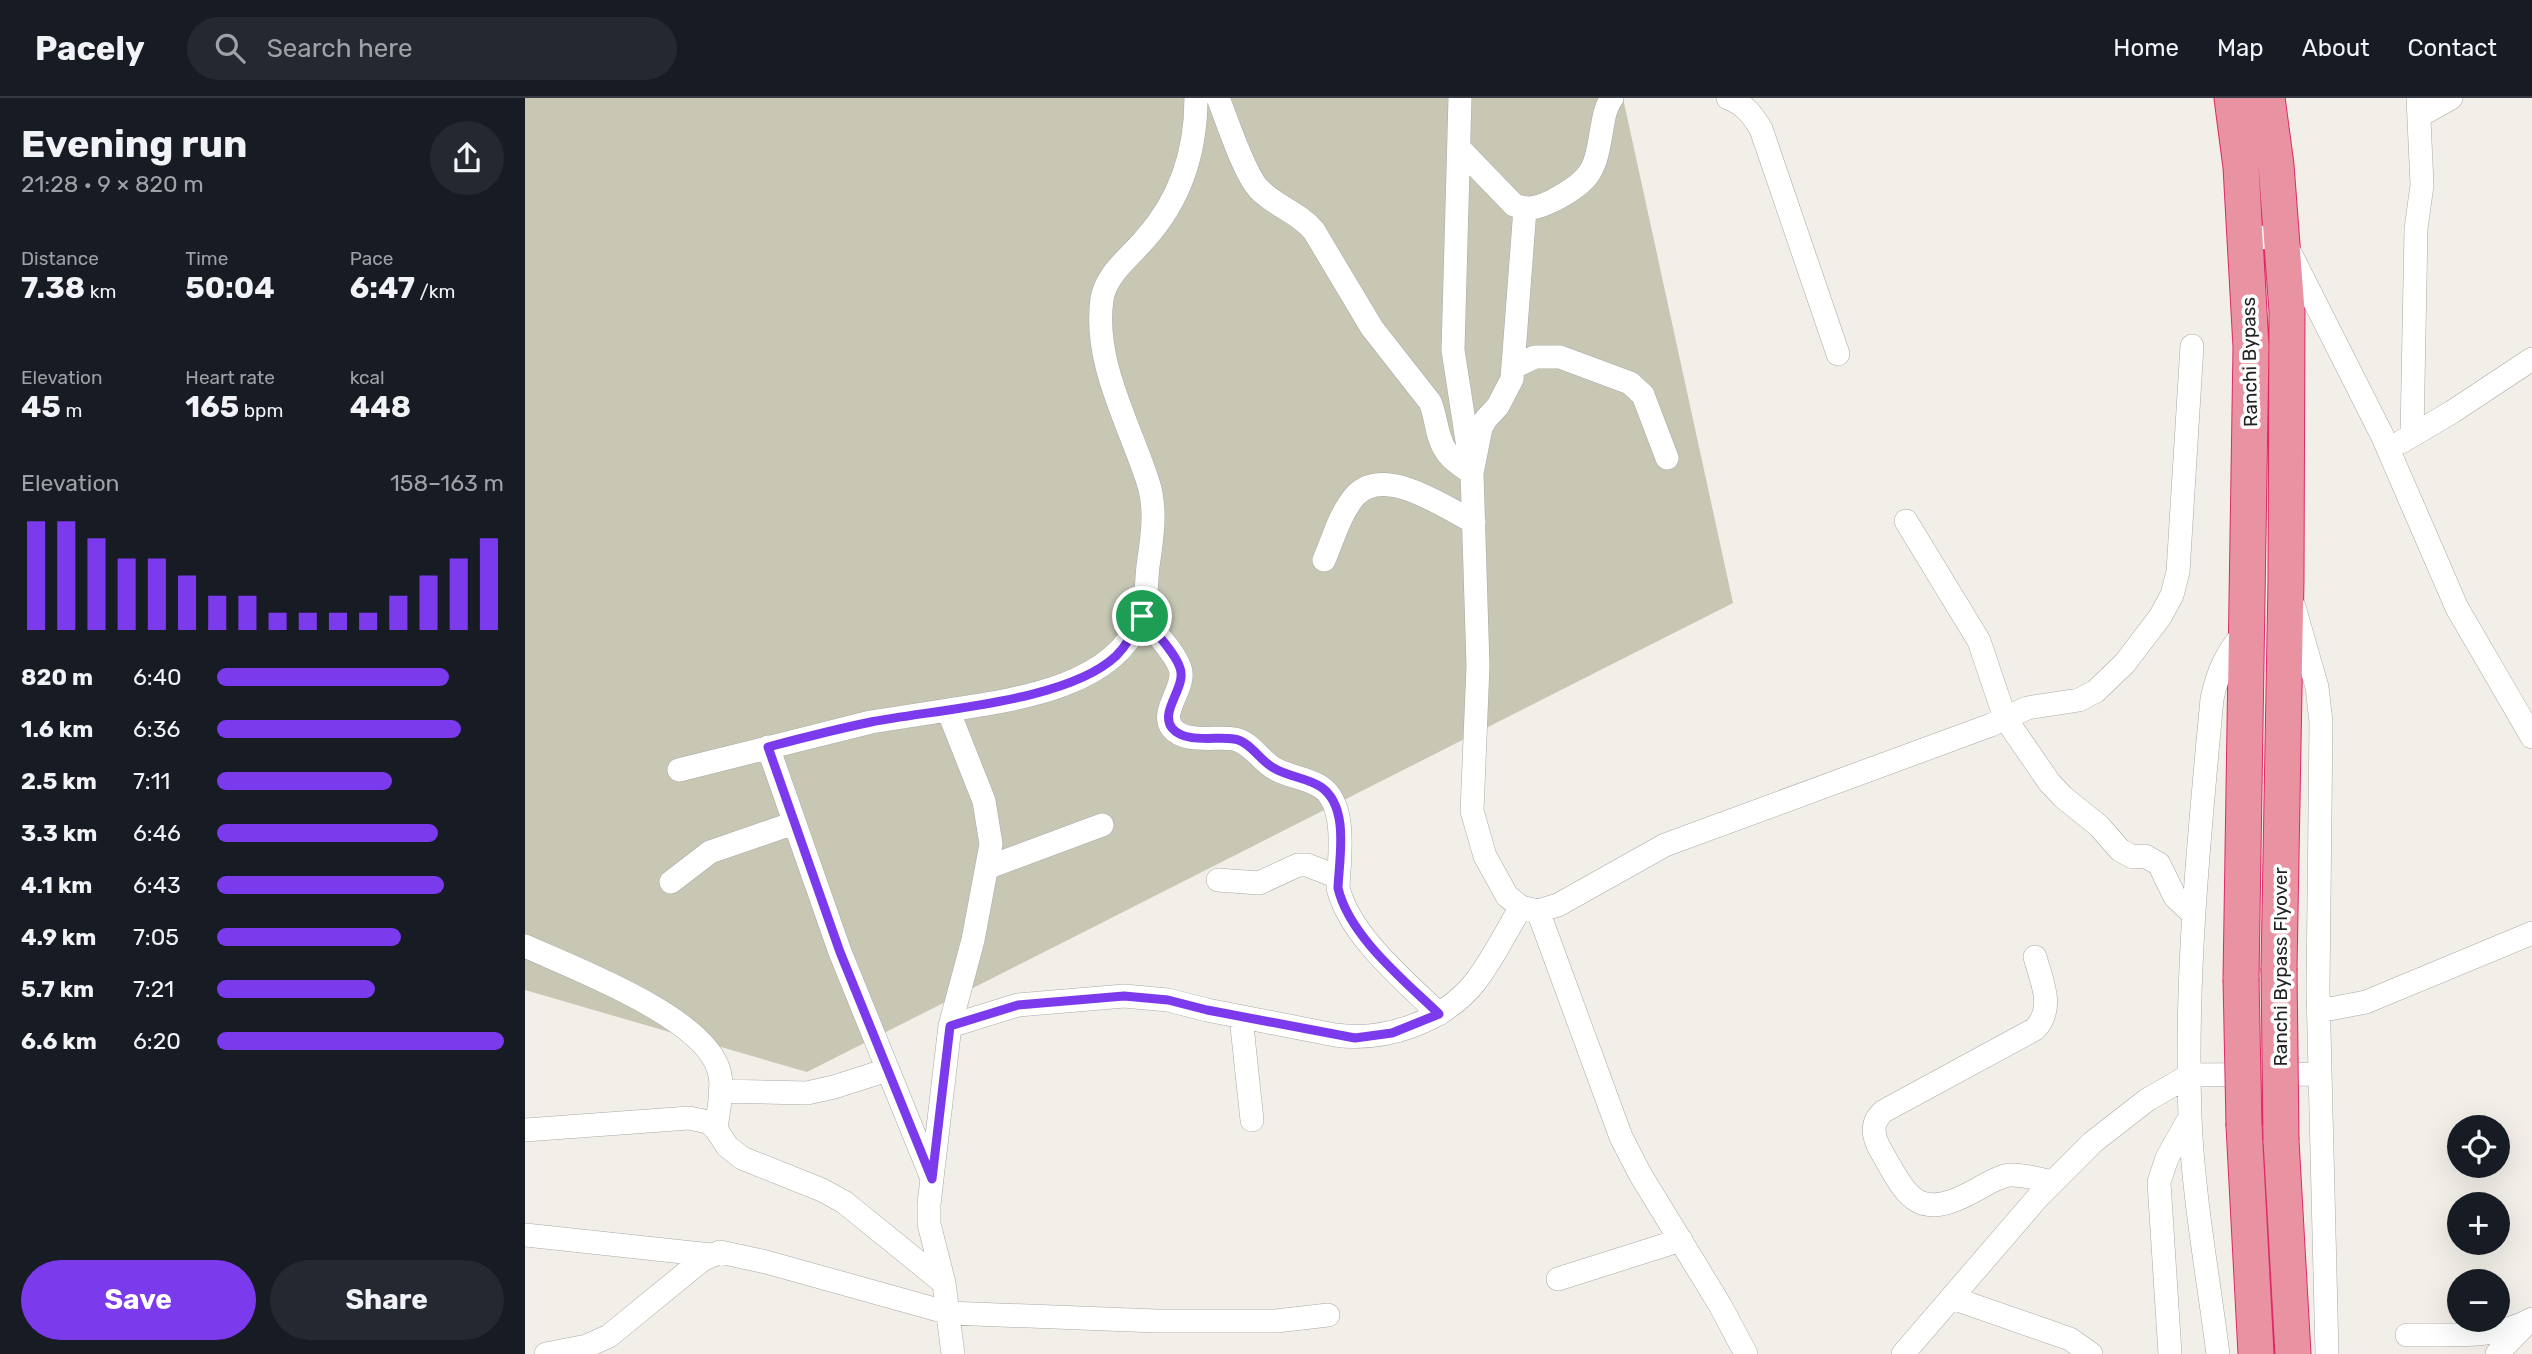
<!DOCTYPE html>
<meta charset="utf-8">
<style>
:root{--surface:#171b24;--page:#242831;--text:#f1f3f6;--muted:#9ea1a6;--line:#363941;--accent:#7c3aed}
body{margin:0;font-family:Rubik,sans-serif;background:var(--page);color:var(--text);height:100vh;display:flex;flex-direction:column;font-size:26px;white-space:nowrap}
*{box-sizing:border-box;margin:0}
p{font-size:23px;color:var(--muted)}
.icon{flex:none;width:38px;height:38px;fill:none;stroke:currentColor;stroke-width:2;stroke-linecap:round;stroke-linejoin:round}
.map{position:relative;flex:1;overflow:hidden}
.drawer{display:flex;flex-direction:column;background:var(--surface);width:525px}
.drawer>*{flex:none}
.tools{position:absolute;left:1922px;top:1017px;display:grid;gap:14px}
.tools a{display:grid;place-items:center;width:63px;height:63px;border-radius:50%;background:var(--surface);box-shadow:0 7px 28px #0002;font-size:35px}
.pin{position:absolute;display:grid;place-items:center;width:60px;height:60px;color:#fff;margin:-30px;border:4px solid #fff;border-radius:50%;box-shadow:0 2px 7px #0007}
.round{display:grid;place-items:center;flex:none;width:74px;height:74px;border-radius:37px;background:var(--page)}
.head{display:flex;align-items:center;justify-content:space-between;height:119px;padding:0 21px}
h1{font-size:38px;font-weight:700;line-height:52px}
.metrics{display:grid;grid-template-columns:repeat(3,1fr);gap:10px;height:119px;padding:7px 21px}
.metrics div{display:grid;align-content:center}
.metrics b{font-size:30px;font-weight:700}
.metrics small{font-size:19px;font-weight:400}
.metrics p{font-size:19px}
.chart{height:196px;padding:14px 21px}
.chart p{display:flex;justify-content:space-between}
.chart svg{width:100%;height:126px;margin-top:7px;stroke:var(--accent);stroke-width:6}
.action{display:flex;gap:14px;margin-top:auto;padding:14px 21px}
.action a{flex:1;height:80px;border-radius:42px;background:var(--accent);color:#fff;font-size:28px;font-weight:700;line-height:80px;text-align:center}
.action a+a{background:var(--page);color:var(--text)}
ul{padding:0 21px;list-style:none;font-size:23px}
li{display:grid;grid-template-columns:112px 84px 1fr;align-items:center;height:52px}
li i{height:18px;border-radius:9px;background:var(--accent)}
header{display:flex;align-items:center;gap:42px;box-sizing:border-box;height:98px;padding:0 35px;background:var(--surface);border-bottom:2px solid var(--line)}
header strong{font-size:33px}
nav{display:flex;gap:38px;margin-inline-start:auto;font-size:24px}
.search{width:490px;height:63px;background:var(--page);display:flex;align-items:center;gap:18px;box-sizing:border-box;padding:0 24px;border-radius:38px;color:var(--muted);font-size:26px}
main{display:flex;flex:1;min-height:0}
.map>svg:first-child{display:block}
.construction{fill:#c7c7b4}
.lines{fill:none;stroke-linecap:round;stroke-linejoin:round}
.minor-casing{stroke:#a9a9a9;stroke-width:24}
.highway-casing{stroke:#dc2a67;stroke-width:37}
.minor{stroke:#fff;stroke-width:23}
.highway{stroke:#e892a2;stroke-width:35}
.highway-bridge-casing{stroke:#dc2a67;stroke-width:37;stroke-linecap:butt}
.highway-bridge{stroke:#e892a2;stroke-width:35}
.route-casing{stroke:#fff;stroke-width:14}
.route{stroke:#7c3aed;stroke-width:9}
.labels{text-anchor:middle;stroke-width:7;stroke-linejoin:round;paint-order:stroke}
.street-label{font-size:19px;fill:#222;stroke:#fff}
</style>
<header>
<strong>Pacely</strong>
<div class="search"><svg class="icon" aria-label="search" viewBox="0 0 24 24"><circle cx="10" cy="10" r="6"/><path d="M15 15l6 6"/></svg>Search here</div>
<nav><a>Home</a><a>Map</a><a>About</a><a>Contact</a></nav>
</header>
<main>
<section class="drawer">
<div class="head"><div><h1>Evening run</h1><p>21:28 · 9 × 820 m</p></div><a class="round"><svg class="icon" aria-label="share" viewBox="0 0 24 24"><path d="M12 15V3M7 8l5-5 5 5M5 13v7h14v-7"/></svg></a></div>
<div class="metrics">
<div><p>Distance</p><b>7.38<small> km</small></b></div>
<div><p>Time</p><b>50:04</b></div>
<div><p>Pace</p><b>6:47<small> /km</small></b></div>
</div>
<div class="metrics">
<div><p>Elevation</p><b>45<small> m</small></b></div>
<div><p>Heart rate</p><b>165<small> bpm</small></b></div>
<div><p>kcal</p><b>448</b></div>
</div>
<div class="chart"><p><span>Elevation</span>158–163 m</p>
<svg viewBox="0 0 160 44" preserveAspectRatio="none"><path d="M5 44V6M15 44V6M25 44V12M35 44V19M45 44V19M55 44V25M65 44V32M75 44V32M85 44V38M95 44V38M105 44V38M115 44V38M125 44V32M135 44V25M145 44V19M155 44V12"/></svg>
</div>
<ul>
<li><b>820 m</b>6:40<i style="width:81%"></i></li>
<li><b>1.6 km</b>6:36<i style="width:85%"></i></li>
<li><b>2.5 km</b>7:11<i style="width:61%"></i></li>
<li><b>3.3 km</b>6:46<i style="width:77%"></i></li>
<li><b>4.1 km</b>6:43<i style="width:79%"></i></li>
<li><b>4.9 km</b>7:05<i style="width:64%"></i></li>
<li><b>5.7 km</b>7:21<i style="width:55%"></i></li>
<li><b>6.6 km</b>6:20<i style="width:100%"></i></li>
</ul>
<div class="action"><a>Save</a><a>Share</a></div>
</section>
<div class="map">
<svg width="2007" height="1256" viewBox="0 0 2007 1256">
<rect width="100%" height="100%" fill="#f2efe9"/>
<!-- construction -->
<path class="construction" d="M0,0H1098L1208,505L282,974L0,892Z"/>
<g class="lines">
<!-- minor casing -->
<g class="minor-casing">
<path id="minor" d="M693,0C702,22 719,75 733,90C749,108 774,114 789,133L847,230L905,304C912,320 911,339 921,353C927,362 938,369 947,375L956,330L961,321L973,308L987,281L1000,111
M935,0L928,252L947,375L953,568L947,713L960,758L982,798L996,809L1013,813L1033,807L1140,747L1466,627L1502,610L1554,602L1571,593L1600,565L1635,519L1647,497L1653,474L1667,248
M1203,0C1219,6 1227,16 1236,31L1313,256
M1894,18L1926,0
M934,50L989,107C1005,113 1015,109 1029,102C1068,81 1070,72 1077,30C1079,19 1080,10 1087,0
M1720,138L1758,141L1857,337L1932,510L2007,639
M989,269L1010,259H1035L1105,285L1118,297L1142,360
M1887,337L1891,131L1897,87L1893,0
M1876,344L1927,314L2007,261
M1381,423L1454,543L1480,620L1524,684L1538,699L1574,728L1595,752L1608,759L1620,758L1634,766L1650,799L1668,816
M799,462C808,442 815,415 830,398C859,366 919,409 949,424
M1769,509L1792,589L1796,624L1793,892L1802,1256
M617,518C628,532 649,553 655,570C662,589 634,613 647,630C660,646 691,638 709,641C724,643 735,661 747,669C762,679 781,679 796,689C823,707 814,762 813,790C825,838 880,883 914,916
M243,649L315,854L406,1078
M154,672L346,624L423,612
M464,769L577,727
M693,782L734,785L773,767H782L813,779
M146,784L185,754L269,725
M1013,813L1096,1039L1115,1076L1195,1207L1221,1256
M0,848C48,870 180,919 194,973C199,990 193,1013 191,1031
M1510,859C1517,884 1530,910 1510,931L1359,1013C1346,1024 1347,1036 1355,1051C1382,1098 1391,1125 1449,1093C1460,1087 1472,1079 1484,1077C1498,1076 1513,1081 1527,1084
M1794,913L1841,904L2007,835
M716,919L727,1022
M425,928L493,907L599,898L643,902L682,912L810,937C860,944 919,924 951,883C968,861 981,834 996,809
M195,993L282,995L309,989L362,972
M0,1032L164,1020L183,1024L191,1031L202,1048L217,1060L297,1092L319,1104L419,1185
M0,1137L186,1157
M1033,1181L1156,1142
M1427,1200L1545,1241L1566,1256
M1882,1237C1923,1236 1970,1242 2007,1221
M21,1256L62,1248L84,1238L177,1162L195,1154L241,1164L424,1215L632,1223H751L803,1217
M428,1256L419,1185L404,1126V1106L425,928L448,842L466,746L459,703L423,612C488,602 588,590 615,521C622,506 621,485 623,468C627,441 632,411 623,384C604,325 568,264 577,201C581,176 605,159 620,141C656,101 671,53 671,0
M1378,1256L1514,1098L1568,1044L1622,1002L1665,977L1794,976
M1645,1256L1634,1084L1642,1060L1665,1019
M1693,1256C1683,1177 1668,1098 1665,1019C1660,879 1674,739 1687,601C1693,572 1703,552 1723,530
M1972,1256L2001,1226"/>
</g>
<!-- highway casing -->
<g class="highway-casing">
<path id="highway" d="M1707,0L1716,69L1726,249L1716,881
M1742,0L1751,67L1762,213L1761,482L1754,870
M1719,1028L1731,1256
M1756,1042L1768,1256"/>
</g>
<!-- minor -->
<use href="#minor" class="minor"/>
<!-- highway -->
<use href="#highway" class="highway"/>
<!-- highway-bridge casing -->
<g class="highway-bridge-casing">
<path id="highway-bridge" d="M1754,870L1756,1042
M1716,881L1719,1028"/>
</g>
<!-- highway-bridge -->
<use href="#highway-bridge" class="highway-bridge"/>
</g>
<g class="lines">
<!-- route casing -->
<g class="route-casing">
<path id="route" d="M617,518C628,532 650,554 655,570C662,589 634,613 647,630C660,646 691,638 709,641C724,643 734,661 747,669C762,679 781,679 796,689C825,709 814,761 813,790C824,838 880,883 914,916L867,935L830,940L682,912L643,902L599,898L493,907L425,928L407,1081L315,854L243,649C277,640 312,631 346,624C412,611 542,604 591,558C602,547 609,533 617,518Z"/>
</g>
<!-- route -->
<use href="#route" class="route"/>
</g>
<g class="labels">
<!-- street labels -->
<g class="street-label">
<text transform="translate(1724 264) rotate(-91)" y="7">Ranchi Bypass</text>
<text transform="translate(1755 869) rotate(-90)" y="7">Ranchi Bypass Flyover</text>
</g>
</g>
</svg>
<div class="tools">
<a><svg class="icon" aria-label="locate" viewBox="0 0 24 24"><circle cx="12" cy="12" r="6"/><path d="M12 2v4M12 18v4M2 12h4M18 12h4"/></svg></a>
<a>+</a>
<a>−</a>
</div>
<div class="pin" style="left:617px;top:518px;background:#1e9e55"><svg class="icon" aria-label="arrive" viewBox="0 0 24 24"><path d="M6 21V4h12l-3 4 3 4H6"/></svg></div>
</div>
</main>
